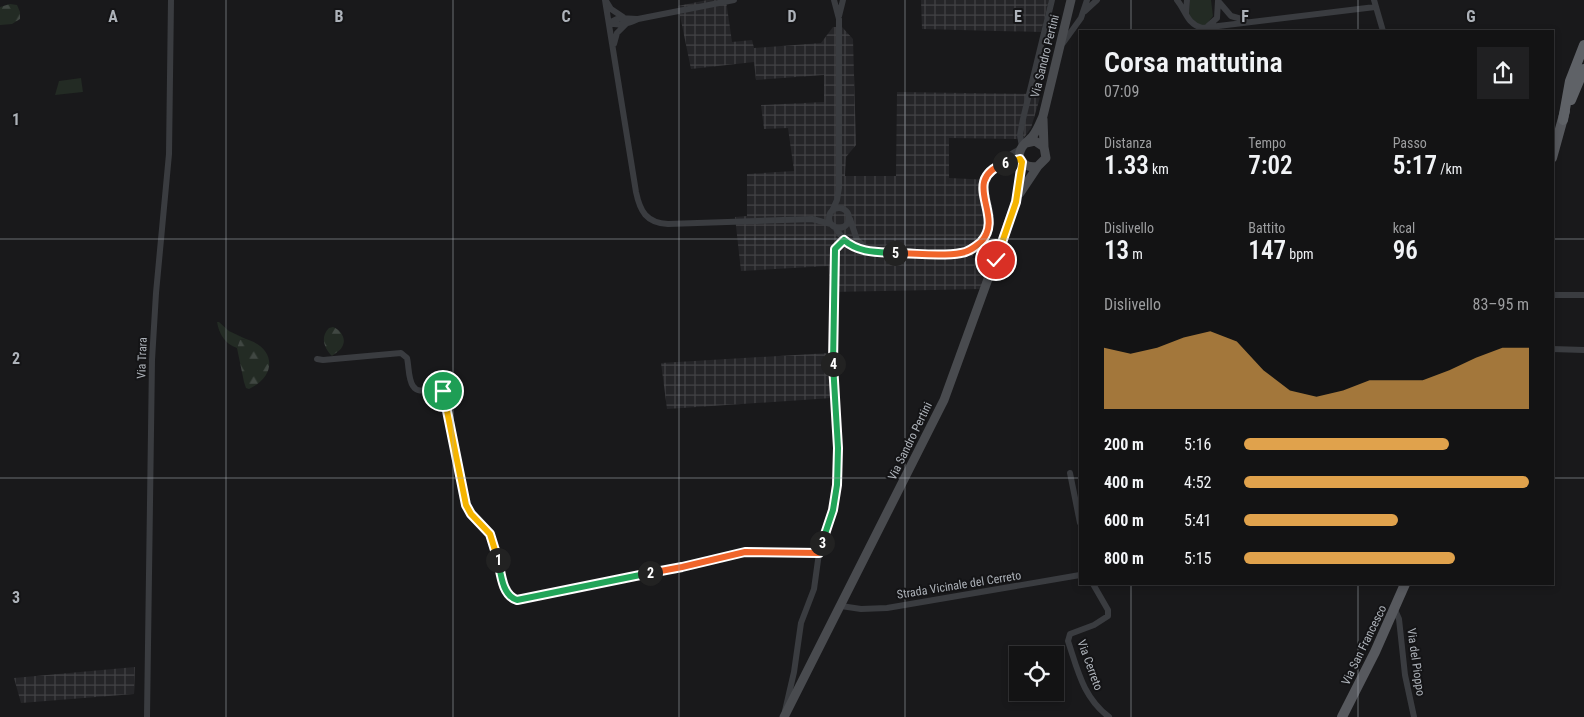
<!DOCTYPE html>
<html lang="it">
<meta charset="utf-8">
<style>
:root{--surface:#131314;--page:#202022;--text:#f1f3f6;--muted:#9d9ea0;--line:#323234;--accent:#e0a24c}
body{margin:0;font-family:"Roboto Condensed",sans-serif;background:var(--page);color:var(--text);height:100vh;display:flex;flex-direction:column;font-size:19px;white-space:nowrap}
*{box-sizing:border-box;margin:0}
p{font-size:16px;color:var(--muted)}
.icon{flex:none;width:28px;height:28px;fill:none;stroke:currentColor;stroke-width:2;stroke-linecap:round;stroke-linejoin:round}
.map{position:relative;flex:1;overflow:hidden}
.sheet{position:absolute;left:1079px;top:30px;width:475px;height:555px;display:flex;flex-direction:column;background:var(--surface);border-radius:0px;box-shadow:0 2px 8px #0003,0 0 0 1px var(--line)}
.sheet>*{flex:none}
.fabs{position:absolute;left:1009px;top:646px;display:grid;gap:10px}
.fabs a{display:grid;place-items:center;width:55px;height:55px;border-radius:0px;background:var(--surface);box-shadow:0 2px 8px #0003,0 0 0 1px var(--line);font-size:25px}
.pin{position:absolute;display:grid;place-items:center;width:42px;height:42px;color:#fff;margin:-21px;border:2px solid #fff;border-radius:50%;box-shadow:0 1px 5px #0007}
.km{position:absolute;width:25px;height:25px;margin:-12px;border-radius:50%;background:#222;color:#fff;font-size:14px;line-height:25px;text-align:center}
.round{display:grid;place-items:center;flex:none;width:52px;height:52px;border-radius:0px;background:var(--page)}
.head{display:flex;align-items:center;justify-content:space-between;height:85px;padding:0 25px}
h1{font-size:28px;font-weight:600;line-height:38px}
.metrics{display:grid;grid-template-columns:repeat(3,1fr);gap:8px;height:85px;padding:5px 25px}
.metrics div{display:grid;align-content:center}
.metrics b{font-size:25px;font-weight:600}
.metrics small{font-size:14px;font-weight:400}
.metrics p{font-size:14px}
.chart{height:140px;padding:10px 25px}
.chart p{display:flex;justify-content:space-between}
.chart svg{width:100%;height:90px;margin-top:5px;fill:var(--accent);opacity:.7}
ul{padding:0 25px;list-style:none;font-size:16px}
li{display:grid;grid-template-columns:80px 60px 1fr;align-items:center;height:38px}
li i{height:12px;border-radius:6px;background:var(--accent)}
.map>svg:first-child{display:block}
.industrial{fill:url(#industrial-grid)}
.grass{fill:#232b24}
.forest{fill:url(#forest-firs)}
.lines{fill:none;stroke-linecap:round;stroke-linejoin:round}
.minor{stroke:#3a3c40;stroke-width:6}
.secondary{stroke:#494b4f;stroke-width:9}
.primary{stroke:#57595e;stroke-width:10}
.trunk{stroke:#5f6267;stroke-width:10}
.split-1-casing{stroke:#fff;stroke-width:10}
.split-2-casing{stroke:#fff;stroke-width:10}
.split-3-casing{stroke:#fff;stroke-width:10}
.split-4-casing{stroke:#fff;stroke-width:10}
.split-5-casing{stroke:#fff;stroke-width:10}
.split-6-casing{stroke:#fff;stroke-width:10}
.split-7-casing{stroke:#fff;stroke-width:10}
.split-1{stroke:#f5b400;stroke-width:6}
.split-2{stroke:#22a559;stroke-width:6}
.split-3{stroke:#f0652b;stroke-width:6}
.split-4{stroke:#22a559;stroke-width:6}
.split-5{stroke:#22a559;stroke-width:6}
.split-6{stroke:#f0652b;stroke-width:6}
.split-7{stroke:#f5b400;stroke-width:6}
.grid{fill:none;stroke:#adb2b9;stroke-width:1;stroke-opacity:0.55}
.labels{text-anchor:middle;stroke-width:4;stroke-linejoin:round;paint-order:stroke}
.street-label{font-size:12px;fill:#adb2b9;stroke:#141416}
.grid-label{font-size:16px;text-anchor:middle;font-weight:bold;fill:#adb2b9;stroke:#141416;stroke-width:4;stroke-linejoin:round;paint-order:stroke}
</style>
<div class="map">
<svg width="1584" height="717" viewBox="0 0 1584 717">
<defs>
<pattern id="industrial-grid" width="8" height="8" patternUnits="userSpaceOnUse" patternTransform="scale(1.25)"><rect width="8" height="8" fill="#252528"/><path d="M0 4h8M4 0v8" fill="none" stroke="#424245"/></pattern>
<pattern id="forest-firs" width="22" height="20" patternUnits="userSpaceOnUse" patternTransform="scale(1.25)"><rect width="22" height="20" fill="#232b24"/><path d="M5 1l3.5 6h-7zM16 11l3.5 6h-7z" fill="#404742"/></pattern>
</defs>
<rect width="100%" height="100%" fill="#19191b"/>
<!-- industrial -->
<path class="industrial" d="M707,0H726L732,42L752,40L754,48L821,43L833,27H842L853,39L856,145L846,157L845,176H896L897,92L1041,94L1031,128L1023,139L949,138V178L991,180L988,187L994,215V224L987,242L981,249L974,253L972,258L992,259L983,289L831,292L828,266L741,271L735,217L747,216V174L794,171L788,128L764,129L761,105L824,102V75L756,80L754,62L691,69L678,6Z
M921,0H1049L1041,32L922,29Z
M829,353L832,398L667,409L661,363Z
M135,667L134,694L21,703L14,678Z"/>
<!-- grass -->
<path class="grass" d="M1190,0H1211L1213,16L1206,25H1199L1189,16Z
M81,78L83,92L55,95L59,81Z
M217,322H219L229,331L246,339L240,340L237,348C225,344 219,334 217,322Z"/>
<!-- forest -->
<path class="forest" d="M10,4L17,5L20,12V19L12,24L0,25V7Z
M333,327C341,330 347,339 342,347C340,351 335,353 332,356C324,348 320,337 329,328Z
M246,339C276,348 277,376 249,389L246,388L244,382L237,348L240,340Z"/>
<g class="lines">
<!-- minor -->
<path class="minor" d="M605,0L636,192C640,211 646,223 668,224L812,219L831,224
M1177,0C1186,11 1187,24 1202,28L1375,7
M1374,0L1383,31
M606,1L611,9L623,17
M1219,2L1231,16L1245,20
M1085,11L1097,0
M1186,14L1187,0
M839,16L843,0
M609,23C620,26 627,24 638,19L734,0
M609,23L619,18L637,19
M1208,26L1217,18L1218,1
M1063,43L1081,18L1087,0
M614,44L617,33L626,24
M1022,147L1020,135L1023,119L1052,0
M999,166L1020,159
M829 218a10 10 0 1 1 20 0a10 10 0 1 1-20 0Z
M832,211L837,200L839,188V19L834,0
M850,219L857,240L868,249
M834,226C841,235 844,243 855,248C870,254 949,257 965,252C972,250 978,245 983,239C999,218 974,198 986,177C993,164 1009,156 1021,148
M1552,295H1584
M1552,349L1584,350
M317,359L323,360L401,353L407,358C409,366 408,379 413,386C419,396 434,386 443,391L466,505L471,514L486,528L491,536L507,594L513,599H521L682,567L740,552L760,551L819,553
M1070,473L1080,523
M1093,584L1108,610V616L1094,625L1070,634L1068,641C1078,671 1083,697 1109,717
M841,606L861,609L887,608L1080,575
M1395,610L1399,619L1405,675L1414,717
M785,711L794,672L801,623L814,589L819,553L833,510L837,490V448L832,355L835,300L834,254L836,247L844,240
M147,717L152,360L156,293L169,154L171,0"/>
<!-- secondary -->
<path class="secondary" d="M1043,119L1044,147
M1026,143L1035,141L1044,147L1046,158L1038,166C1027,169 1015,161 1021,149C1023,144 1028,141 1032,137C1037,131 1040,123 1043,116L1071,0
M1020,193L1038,166
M784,717L944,400L1016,202L1022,162"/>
<!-- primary -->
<path class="primary" d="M1552,158L1565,111
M1342,717L1375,652L1405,584"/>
<!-- trunk -->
<path class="trunk" d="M1571,100L1584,69
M1563,120L1570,81L1584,45"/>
</g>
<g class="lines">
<!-- split-1 casing -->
<g class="split-1-casing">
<path id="split-1" d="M443,391L466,505L471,514L490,534L498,560"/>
</g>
<!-- split-2 casing -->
<g class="split-2-casing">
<path id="split-2" d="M498,560C501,574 502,595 517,600L650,573"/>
</g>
<!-- split-3 casing -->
<g class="split-3-casing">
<path id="split-3" d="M650,573L682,567L745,552L819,553L822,543"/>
</g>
<!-- split-4 casing -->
<g class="split-4-casing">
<path id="split-4" d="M822,543L833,510L837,485L838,448L833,364"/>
</g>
<!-- split-5 casing -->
<g class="split-5-casing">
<path id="split-5" d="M833,364L835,249L844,240C859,253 877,252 895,253"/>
</g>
<!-- split-6 casing -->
<g class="split-6-casing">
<path id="split-6" d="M895,253C916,253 940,257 961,253C969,252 975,247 981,242C1006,215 958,181 1005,163"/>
</g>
<!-- split-7 casing -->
<g class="split-7-casing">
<path id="split-7" d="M996,260L1016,202L1022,162L1020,159L1005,163"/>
</g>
<!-- split-1 -->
<use href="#split-1" class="split-1"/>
<!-- split-2 -->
<use href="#split-2" class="split-2"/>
<!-- split-3 -->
<use href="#split-3" class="split-3"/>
<!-- split-4 -->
<use href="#split-4" class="split-4"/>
<!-- split-5 -->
<use href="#split-5" class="split-5"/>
<!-- split-6 -->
<use href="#split-6" class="split-6"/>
<!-- split-7 -->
<use href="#split-7" class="split-7"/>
</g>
<!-- grid -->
<path class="grid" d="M226,0V717M453,0V717M679,0V717M905,0V717M1131,0V31M1358,0V31M0,239H1080M1552,239H1584M0,478H1080M1552,478H1584M1131,584V717M1358,584V717"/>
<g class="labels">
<!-- street labels -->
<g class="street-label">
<text transform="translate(1045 56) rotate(-76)" y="4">Via Sandro Pertini</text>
<text transform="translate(142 358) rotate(-88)" y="4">Via Trara</text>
<text transform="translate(910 441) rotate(-64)" y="4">Via Sandro Pertini</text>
<text transform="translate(959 585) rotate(-9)" y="4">Strada Vicinale del Cerreto</text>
<text transform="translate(1364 645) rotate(-64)" y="4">Via San Francesco</text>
<text transform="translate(1416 662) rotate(82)" y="4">Via del Pioppo</text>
<text transform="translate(1090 665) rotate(70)" y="4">Via Cerreto</text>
</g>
</g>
<g class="grid-label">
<text x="113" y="22">A</text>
<text x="339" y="22">B</text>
<text x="566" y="22">C</text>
<text x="792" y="22">D</text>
<text x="1018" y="22">E</text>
<text x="1245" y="22">F</text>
<text x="1471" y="22">G</text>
<text x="16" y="125">1</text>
<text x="16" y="364">2</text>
<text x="16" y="603">3</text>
</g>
</svg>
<div class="fabs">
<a><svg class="icon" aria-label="locate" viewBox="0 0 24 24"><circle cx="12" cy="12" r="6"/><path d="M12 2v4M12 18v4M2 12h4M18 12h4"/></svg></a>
</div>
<div class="pin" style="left:443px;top:391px;background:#1e9e55"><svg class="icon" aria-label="arrive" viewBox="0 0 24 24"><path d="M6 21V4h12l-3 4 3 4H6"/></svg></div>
<div class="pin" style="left:996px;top:260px;background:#d93025"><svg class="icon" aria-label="check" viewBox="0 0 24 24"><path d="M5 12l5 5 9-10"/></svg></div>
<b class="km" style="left:498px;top:560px">1</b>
<b class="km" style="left:650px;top:573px">2</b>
<b class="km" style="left:822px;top:543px">3</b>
<b class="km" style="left:833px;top:364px">4</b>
<b class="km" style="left:895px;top:253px">5</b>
<b class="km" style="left:1005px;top:163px">6</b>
<section class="sheet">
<div class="head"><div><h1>Corsa mattutina</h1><p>07:09</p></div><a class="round"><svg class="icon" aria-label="share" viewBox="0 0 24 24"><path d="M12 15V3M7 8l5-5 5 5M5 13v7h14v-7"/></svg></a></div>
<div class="metrics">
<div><p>Distanza</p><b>1.33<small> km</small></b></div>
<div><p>Tempo</p><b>7:02</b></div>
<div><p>Passo</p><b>5:17<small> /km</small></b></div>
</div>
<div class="metrics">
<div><p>Dislivello</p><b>13<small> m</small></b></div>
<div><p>Battito</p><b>147<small> bpm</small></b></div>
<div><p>kcal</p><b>96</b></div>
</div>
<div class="chart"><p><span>Dislivello</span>83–95 m</p>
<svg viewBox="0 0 160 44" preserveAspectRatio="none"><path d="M0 44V14L10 17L20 14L30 9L40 6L50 11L60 25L70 35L80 38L90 35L100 30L110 30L120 30L130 25L140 19L150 14L160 14V44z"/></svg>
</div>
<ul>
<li><b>200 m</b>5:16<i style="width:72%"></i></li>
<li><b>400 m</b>4:52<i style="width:100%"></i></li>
<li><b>600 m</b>5:41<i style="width:54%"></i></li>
<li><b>800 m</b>5:15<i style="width:74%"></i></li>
</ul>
</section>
</div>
